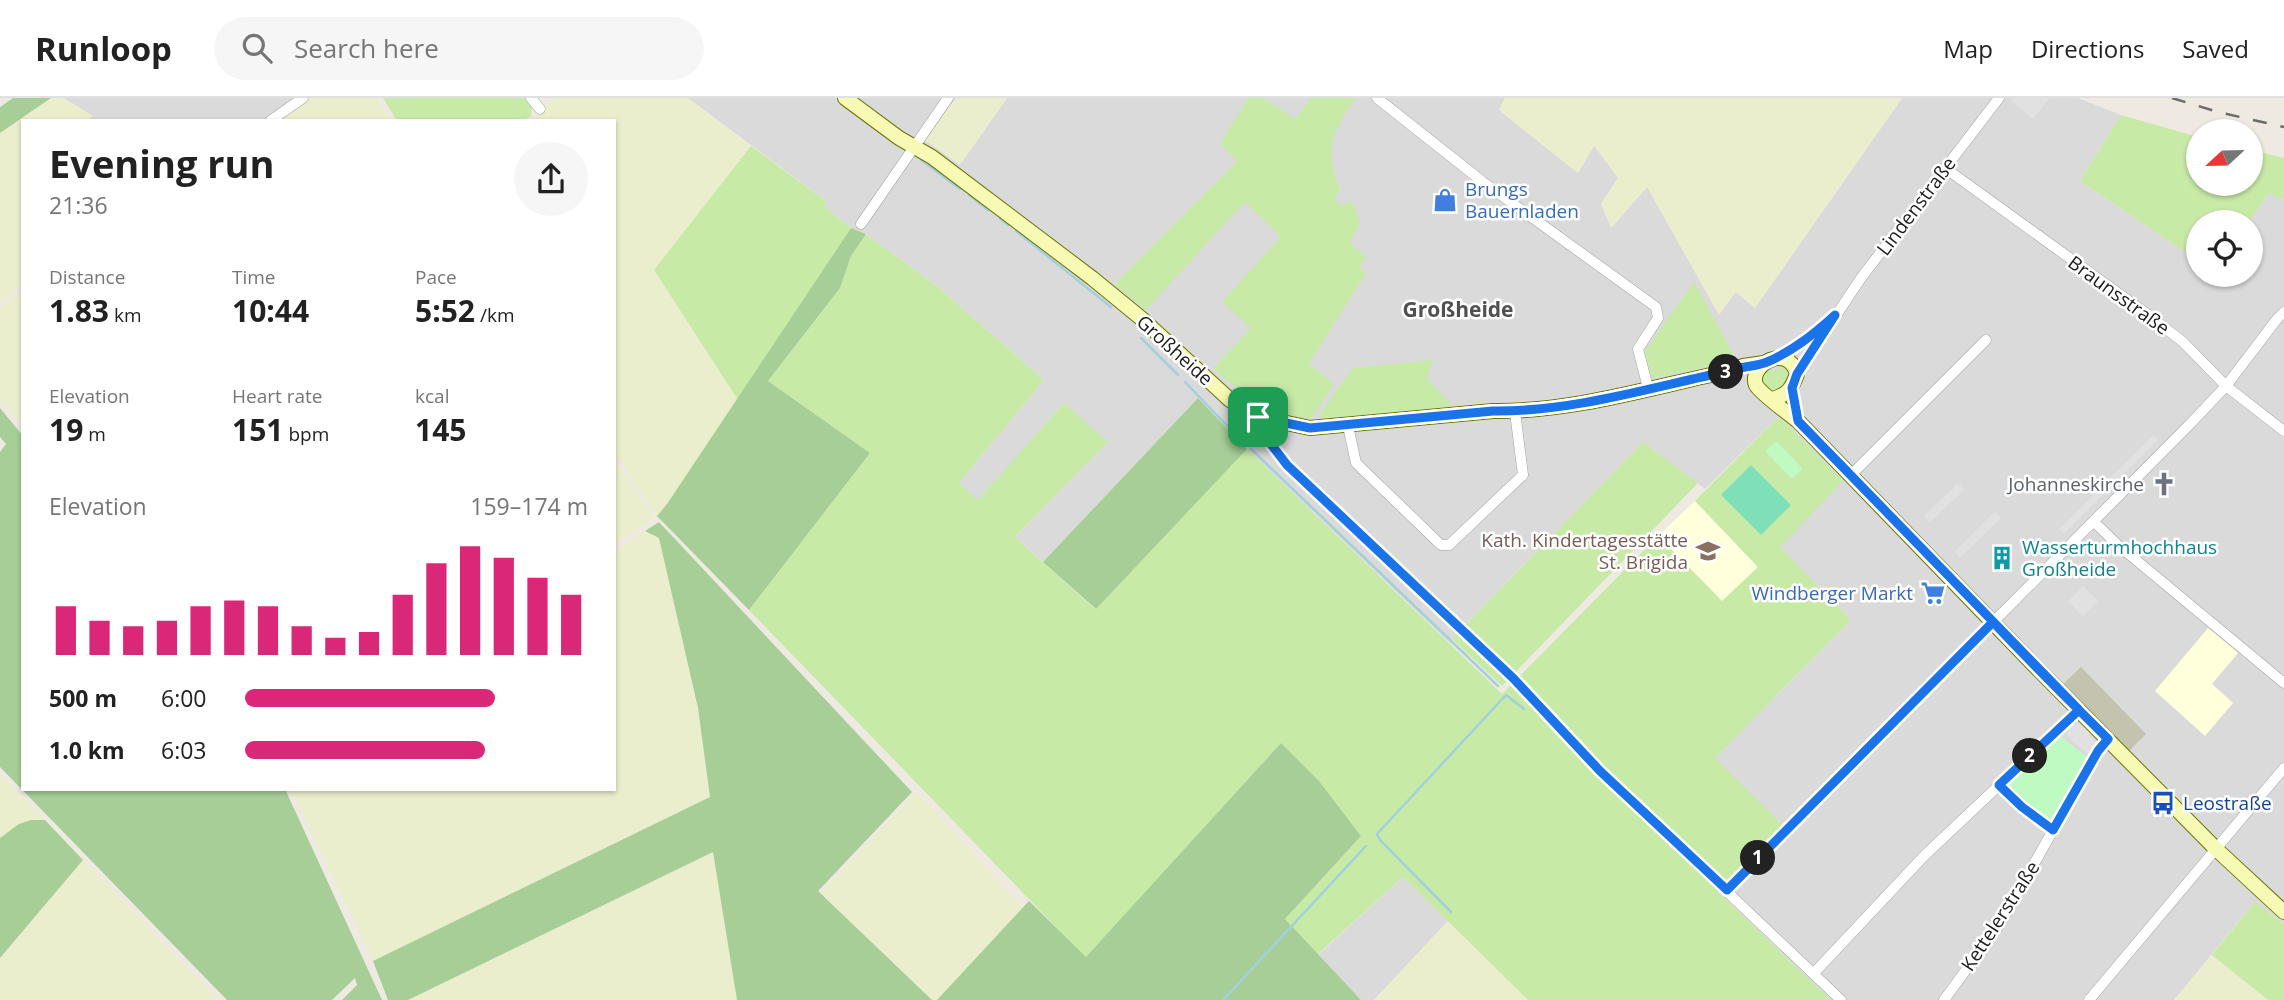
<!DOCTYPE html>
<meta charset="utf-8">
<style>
:root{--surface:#fff;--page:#f6f6f6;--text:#222;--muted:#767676;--line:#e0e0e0;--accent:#db2777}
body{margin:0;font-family:"Open Sans",sans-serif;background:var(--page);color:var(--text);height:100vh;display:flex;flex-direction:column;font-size:26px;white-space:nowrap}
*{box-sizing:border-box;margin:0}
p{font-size:23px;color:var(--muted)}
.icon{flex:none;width:38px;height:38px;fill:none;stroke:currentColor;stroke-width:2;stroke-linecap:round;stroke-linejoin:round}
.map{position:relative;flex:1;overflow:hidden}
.sheet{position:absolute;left:21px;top:21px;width:595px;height:672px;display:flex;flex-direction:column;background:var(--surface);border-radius:0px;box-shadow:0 2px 5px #0004}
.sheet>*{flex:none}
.needle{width:46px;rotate:248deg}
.tools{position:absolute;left:2186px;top:21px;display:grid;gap:14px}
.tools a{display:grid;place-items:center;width:77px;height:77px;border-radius:50%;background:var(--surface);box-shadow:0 2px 5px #0004;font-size:35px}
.pin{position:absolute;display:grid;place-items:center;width:60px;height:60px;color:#fff;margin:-30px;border-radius:14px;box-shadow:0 4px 10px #0006}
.km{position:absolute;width:35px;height:35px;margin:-18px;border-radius:50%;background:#222;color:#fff;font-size:19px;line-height:35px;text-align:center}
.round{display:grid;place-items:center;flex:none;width:74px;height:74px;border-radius:37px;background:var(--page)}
.summary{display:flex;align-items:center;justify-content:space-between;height:119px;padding:0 28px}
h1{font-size:38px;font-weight:700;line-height:52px}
.metrics{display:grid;grid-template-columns:repeat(3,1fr);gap:10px;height:119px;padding:7px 28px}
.metrics div{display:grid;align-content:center}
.metrics b{font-size:30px;font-weight:700}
.metrics small{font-size:19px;font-weight:400}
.metrics p{font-size:19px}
.chart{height:196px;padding:14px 28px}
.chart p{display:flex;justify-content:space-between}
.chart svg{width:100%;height:126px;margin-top:7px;stroke:var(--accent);stroke-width:6}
ul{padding:0 28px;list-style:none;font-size:23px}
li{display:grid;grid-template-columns:112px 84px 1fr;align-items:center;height:52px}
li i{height:18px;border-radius:9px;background:var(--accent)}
header{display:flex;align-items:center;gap:42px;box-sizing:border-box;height:98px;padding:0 35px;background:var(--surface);border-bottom:2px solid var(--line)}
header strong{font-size:33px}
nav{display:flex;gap:38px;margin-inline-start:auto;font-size:24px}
.search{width:490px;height:63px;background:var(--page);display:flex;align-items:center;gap:18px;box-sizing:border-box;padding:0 24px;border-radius:38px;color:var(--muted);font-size:26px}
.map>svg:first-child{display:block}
.residential{fill:#dbdada}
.education{fill:#ffffdb}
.construction{fill:#c3c3ae}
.farmland{fill:#ebeecd}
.grass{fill:#c8eaa7}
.forest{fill:#a7ce97}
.park{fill:#befac2}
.pitch{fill:#7fdfb9}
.parking{fill:#e1e1e1}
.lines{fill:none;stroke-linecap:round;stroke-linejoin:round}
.stream{stroke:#a2d0dd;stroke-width:2.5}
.street-casing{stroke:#a4a4a4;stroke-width:11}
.secondary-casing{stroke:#697403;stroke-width:16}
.street{stroke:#fff;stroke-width:10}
.secondary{stroke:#f7fab5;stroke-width:14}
.rail{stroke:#6b6b6b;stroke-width:2.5;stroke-dasharray:14 14;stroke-linecap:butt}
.route-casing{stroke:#fff;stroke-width:14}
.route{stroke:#1a73e8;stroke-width:9}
.labels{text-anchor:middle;stroke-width:5;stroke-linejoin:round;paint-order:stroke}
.shop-label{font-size:19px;fill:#366cbe;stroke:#fff;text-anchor:start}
.street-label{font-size:19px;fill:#1d1d1d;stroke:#fff}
.worship-label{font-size:19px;fill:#5b616d;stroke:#fff;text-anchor:end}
.education-label{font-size:19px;fill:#785e54;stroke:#fff;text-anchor:end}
.culture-label{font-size:19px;fill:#0d838f;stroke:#fff;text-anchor:start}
.transit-label{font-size:19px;fill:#164399;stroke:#fff;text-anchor:start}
.neighbourhood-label{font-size:21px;font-weight:bold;fill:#505050;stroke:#fff}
</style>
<header>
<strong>Runloop</strong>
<div class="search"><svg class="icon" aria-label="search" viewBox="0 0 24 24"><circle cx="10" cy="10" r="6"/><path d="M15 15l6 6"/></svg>Search here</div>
<nav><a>Map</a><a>Directions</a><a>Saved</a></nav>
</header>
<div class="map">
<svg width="2284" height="902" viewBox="0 0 2284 902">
<rect width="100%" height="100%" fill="#eeeae2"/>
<!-- residential -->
<path class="residential" d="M64,0H307L274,23H91Z
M688,0H956L925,42L960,66L1007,0H1505L1499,12L1578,75L1594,47L1619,80L1601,106L1612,129L1647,89L1736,194L1755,210L1902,0H2078L2121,17L2080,83L2198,163V177H2250L2249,124L2269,95L2284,102V826L2255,804L2174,902H1831L1717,793L1715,660L1851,522L1780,449L1782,321H1776L1705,391L1643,344L1449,544L1247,351L1198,300L1043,464L1015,439L1107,345L1064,305L978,403L959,385L1044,282L938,189L866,136L851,130L824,109L827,104Z
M1403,779L1448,823L1374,902H1361L1318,857Z"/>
<!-- education -->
<path class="education" d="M1695,403L1758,469L1723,504L1658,438Z
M2208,530L2238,555L2212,586L2233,605L2205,638L2155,593Z"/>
<!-- construction -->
<path class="construction" d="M2081,569L2146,636L2128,654L2062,587Z"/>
<!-- farmland -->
<path class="farmland" d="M51,0H64L93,18L90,20L91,23H23V188L0,204V35Z
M307,0H376L391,23H274Z
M554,0H688L751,48L654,172L738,302L667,406L657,418L614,354V23H531Z
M956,0H1007L960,67L925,42Z
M1505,0H1902L1755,210L1736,194L1719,217L1647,89L1611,130L1601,106L1618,80L1594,48L1578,75L1499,12Z
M23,194V329L0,302V210Z
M614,360L654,420L614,447Z
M645,433L659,440L698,610L710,699L373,863L291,691H614V455Z
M0,677L45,722H31L19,726L0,740Z
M917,694L1023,810L937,902H932L820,796Z
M714,754L737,902H408Z
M83,762L219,902H0V860Z
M1448,823L1528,902H1374Z
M2212,857L2268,902H2174Z"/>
<!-- grass -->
<path class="grass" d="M383,0H525L532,8L531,18L523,23H397Z
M1248,0H1263L1295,21L1311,0H1356C1330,35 1325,51 1340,93L1334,101L1343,109L1348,103L1354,107L1360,125L1350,145L1366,159L1359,169L1366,175L1309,266L1334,286L1310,322L1280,315L1252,303L1213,271L1251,230L1222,204L1281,139L1245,104L1146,212L1114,187L1237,63L1220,46Z
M2121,17L2198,39V86H2250L2251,52L2284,60V102L2269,95L2249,124H2198V163L2080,83Z
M751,48L827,104L824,109L851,130L738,302L654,172Z
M866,136L938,189L1044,282L959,385L978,402L1064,305L1108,344L1015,439L1095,511L1247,351L1502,596L1658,438L1722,503L1758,469L1695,403L1776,321H1782L1843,383L1780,449L1851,522L1715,660L1783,727L1717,793L1831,902H1528L1403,779L1317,857L1285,821L1361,738L1319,683L1281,645L1086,860L749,512L870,355L768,283L840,190L851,158Z
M1694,184L1737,263L1652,280L1645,253Z
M1433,262L1427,281L1454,309L1320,323V316L1353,270Z
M1789,269L1792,274L1781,293L1772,294L1763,284L1762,277L1765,274Z
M1643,344L1698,385L1502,588L1452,541Z
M2255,804L2284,826V902H2268L2212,857Z"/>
<!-- forest -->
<path class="forest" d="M13,0H51L0,35V9Z
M851,130L866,136L851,158L840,190L768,283L870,355L749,512L657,418L667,406Z
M1198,300L1247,351L1096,511L1043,464Z
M0,310L23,338V691H285L382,902H342L357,887L355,880L332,902H227L0,669V354L6,346L0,339Z
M659,424L912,694L818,793L932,902H737L713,754L408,902H388L373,863L710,699L698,610L659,440L645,433Z
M1281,645L1319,683L1361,738L1285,821L1361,902H937L1029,803L1086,859Z
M31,722H45L83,762L0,860V740L19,726Z"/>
<!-- park -->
<path class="park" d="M1776,343L1803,371L1792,381L1765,353Z
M2059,637L2088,660L2053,724L2030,707L2009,686Z"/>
<!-- pitch -->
<path class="pitch" d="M1751,367L1791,407L1761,437L1721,397Z"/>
<!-- parking -->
<path class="parking" d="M2013,0H2050L2033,21L2011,3Z
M2153,337L2158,341L2064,435L2059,431Z
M1958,385L1964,392L1930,424L1924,418Z
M1995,414L2001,420L1960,460L1955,454Z
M2083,488L2098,503L2083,518L2068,503Z
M2072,626H2080L2092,637H2088L2099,645L2094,652L2090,650V658L2067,638L2068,629Z"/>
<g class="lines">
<!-- stream -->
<path class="stream" d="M921,62L960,91
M969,97L988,112
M1000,121L1008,127
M1016,133L1111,209
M1141,240L1178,277
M1185,284L1242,343
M1251,351L1498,588
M1451,814L1380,742L1377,736L1506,597L1524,611
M1223,902L1366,748"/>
<!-- street casing -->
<g class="street-casing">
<path id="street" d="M531,0L540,11
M1377,0L1483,84L1656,209L1658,220L1638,251L1648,290
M270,23L303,0
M1945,70L2147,216L2183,244L2226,288L2284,333
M861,126L948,0
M1776,259L1792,252L1824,227
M1797,276L1861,180L1999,0
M1258,319L1260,332L1287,367L1513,580L1600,673L1841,902
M1348,328L1356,365L1441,447H1449L1523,377L1515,314
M1850,378L1986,242
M2094,424L2118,447L2284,585
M1999,687L2022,709L2053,732
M1727,792L2192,324L2226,288L2277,221L2284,214
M1814,875L1924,758L2079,612
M1944,902L2001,824L2098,653L2108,641
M2089,902L2284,670"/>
</g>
<!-- secondary casing -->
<g class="secondary-casing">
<path id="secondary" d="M845,0L899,40L932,59L1092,180L1142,221L1230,302L1243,312L1258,319L1310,330L1493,313C1573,314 1652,289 1729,273L1743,268L1764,265
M1772,301C1788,297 1792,290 1797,276C1788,244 1748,267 1756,287C1760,295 1789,316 1798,323L2032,565L2216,751L2284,814"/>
</g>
<!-- street -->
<use href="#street" class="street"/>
<!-- secondary -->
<use href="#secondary" class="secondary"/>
<!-- rail -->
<path class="rail" d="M2172,0L2218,14L2284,29"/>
</g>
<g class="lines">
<!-- route casing -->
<g class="route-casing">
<path id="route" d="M1258,319L1260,332L1287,367L1513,580L1600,673L1727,792L1993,524C2030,564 2069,602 2108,641L2098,653L2053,732L2022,709L1999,687L2079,612L1798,323L1792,290L1797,276L1835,217C1814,236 1793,253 1767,264C1755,269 1742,268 1729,273C1652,289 1573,314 1493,313L1310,330L1258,319"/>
</g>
<!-- route -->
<use href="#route" class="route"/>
</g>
<!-- icons -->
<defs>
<g id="shop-bare" transform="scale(1.89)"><path d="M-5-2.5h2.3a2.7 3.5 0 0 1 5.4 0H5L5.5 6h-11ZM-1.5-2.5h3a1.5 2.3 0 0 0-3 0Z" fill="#3f7fe0" stroke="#fff" stroke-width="2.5" paint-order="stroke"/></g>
<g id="church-bare" transform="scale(1.89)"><path d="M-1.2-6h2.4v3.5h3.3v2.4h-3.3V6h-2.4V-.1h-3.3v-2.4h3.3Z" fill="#6b7280" stroke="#fff" stroke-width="2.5" paint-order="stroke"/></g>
<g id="school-bare" transform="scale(1.89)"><path d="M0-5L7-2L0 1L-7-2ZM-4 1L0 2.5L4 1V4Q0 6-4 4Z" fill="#8d6e63" stroke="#fff" stroke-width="2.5" paint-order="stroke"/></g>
<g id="building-bare" transform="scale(1.89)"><path d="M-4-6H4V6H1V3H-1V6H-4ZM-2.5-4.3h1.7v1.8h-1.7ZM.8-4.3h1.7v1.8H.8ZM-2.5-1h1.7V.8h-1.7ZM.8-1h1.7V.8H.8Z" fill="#0f9aa8" stroke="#fff" stroke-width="2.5" paint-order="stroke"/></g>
<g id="supermarket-bare" transform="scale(1.89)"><path d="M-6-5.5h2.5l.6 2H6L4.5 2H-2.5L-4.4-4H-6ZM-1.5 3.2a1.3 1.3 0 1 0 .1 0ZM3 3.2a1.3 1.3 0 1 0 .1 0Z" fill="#3f7fe0" stroke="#fff" stroke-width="2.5" paint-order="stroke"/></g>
<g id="bus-bare" transform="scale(1.89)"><path d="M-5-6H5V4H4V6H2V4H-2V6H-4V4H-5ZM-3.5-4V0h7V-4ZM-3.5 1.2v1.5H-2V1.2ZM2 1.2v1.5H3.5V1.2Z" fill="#1a4fb4" stroke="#fff" stroke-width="2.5" paint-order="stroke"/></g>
</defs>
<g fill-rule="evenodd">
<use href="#shop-bare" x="1445" y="102"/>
<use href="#church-bare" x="2164" y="386"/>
<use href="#school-bare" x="1708" y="453"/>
<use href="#building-bare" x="2002" y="460"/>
<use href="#supermarket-bare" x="1933" y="495"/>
<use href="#bus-bare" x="2163" y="705"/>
</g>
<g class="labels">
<!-- shop labels -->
<g class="shop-label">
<text x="1465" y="98">Brungs<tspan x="1465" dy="22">Bauernladen</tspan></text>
<text x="1913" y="502" text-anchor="end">Windberger Markt</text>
</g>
<!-- street labels -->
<g class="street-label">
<text transform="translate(1916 108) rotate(-53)" y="7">Lindenstraße</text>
<text transform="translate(2119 197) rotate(36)" y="7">Braunsstraße</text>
<text transform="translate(1175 252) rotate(42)" y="7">Großheide</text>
<text transform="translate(2000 818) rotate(-57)" y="7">Kettelerstraße</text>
</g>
<!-- worship labels -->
<g class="worship-label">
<text x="2144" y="393">Johanneskirche</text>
</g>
<!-- education labels -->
<g class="education-label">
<text x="1688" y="449">Kath. Kindertagesstätte<tspan x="1688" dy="22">St. Brigida</tspan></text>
</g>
<!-- culture labels -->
<g class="culture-label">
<text x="2022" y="456">Wasserturmhochhaus<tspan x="2022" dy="22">Großheide</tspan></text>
</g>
<!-- transit labels -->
<g class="transit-label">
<text x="2183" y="712">Leostraße</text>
</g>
<!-- neighbourhood labels -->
<g class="neighbourhood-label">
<text x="1458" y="219">Großheide</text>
</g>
</g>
</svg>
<div class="tools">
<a><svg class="needle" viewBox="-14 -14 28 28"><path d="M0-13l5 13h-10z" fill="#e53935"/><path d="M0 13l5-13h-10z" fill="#767676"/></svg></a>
<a><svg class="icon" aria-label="locate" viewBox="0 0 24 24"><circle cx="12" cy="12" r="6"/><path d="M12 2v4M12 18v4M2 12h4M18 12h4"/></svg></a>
</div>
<div class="pin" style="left:1258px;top:319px;background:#1e9e55"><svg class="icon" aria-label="arrive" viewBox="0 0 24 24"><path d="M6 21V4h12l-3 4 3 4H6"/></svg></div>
<b class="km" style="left:1758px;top:760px">1</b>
<b class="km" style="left:2030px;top:658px">2</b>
<b class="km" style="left:1726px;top:274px">3</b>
<section class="sheet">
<div class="summary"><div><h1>Evening run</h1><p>21:36</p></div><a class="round"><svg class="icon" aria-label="share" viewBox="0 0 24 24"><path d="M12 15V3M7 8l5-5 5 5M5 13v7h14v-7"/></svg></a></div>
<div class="metrics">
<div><p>Distance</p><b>1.83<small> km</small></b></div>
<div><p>Time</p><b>10:44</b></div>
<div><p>Pace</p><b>5:52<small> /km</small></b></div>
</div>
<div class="metrics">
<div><p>Elevation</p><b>19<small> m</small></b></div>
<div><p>Heart rate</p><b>151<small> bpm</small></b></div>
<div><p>kcal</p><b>145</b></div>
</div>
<div class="chart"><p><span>Elevation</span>159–174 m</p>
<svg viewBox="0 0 160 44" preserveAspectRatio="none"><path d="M5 44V27M15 44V32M25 44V34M35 44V32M45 44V27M55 44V25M65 44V27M75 44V34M85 44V38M95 44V36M105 44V23M115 44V12M125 44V6M135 44V10M145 44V17M155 44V23"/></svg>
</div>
<ul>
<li><b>500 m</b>6:00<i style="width:73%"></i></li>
<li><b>1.0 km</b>6:03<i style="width:70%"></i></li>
</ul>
</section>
</div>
